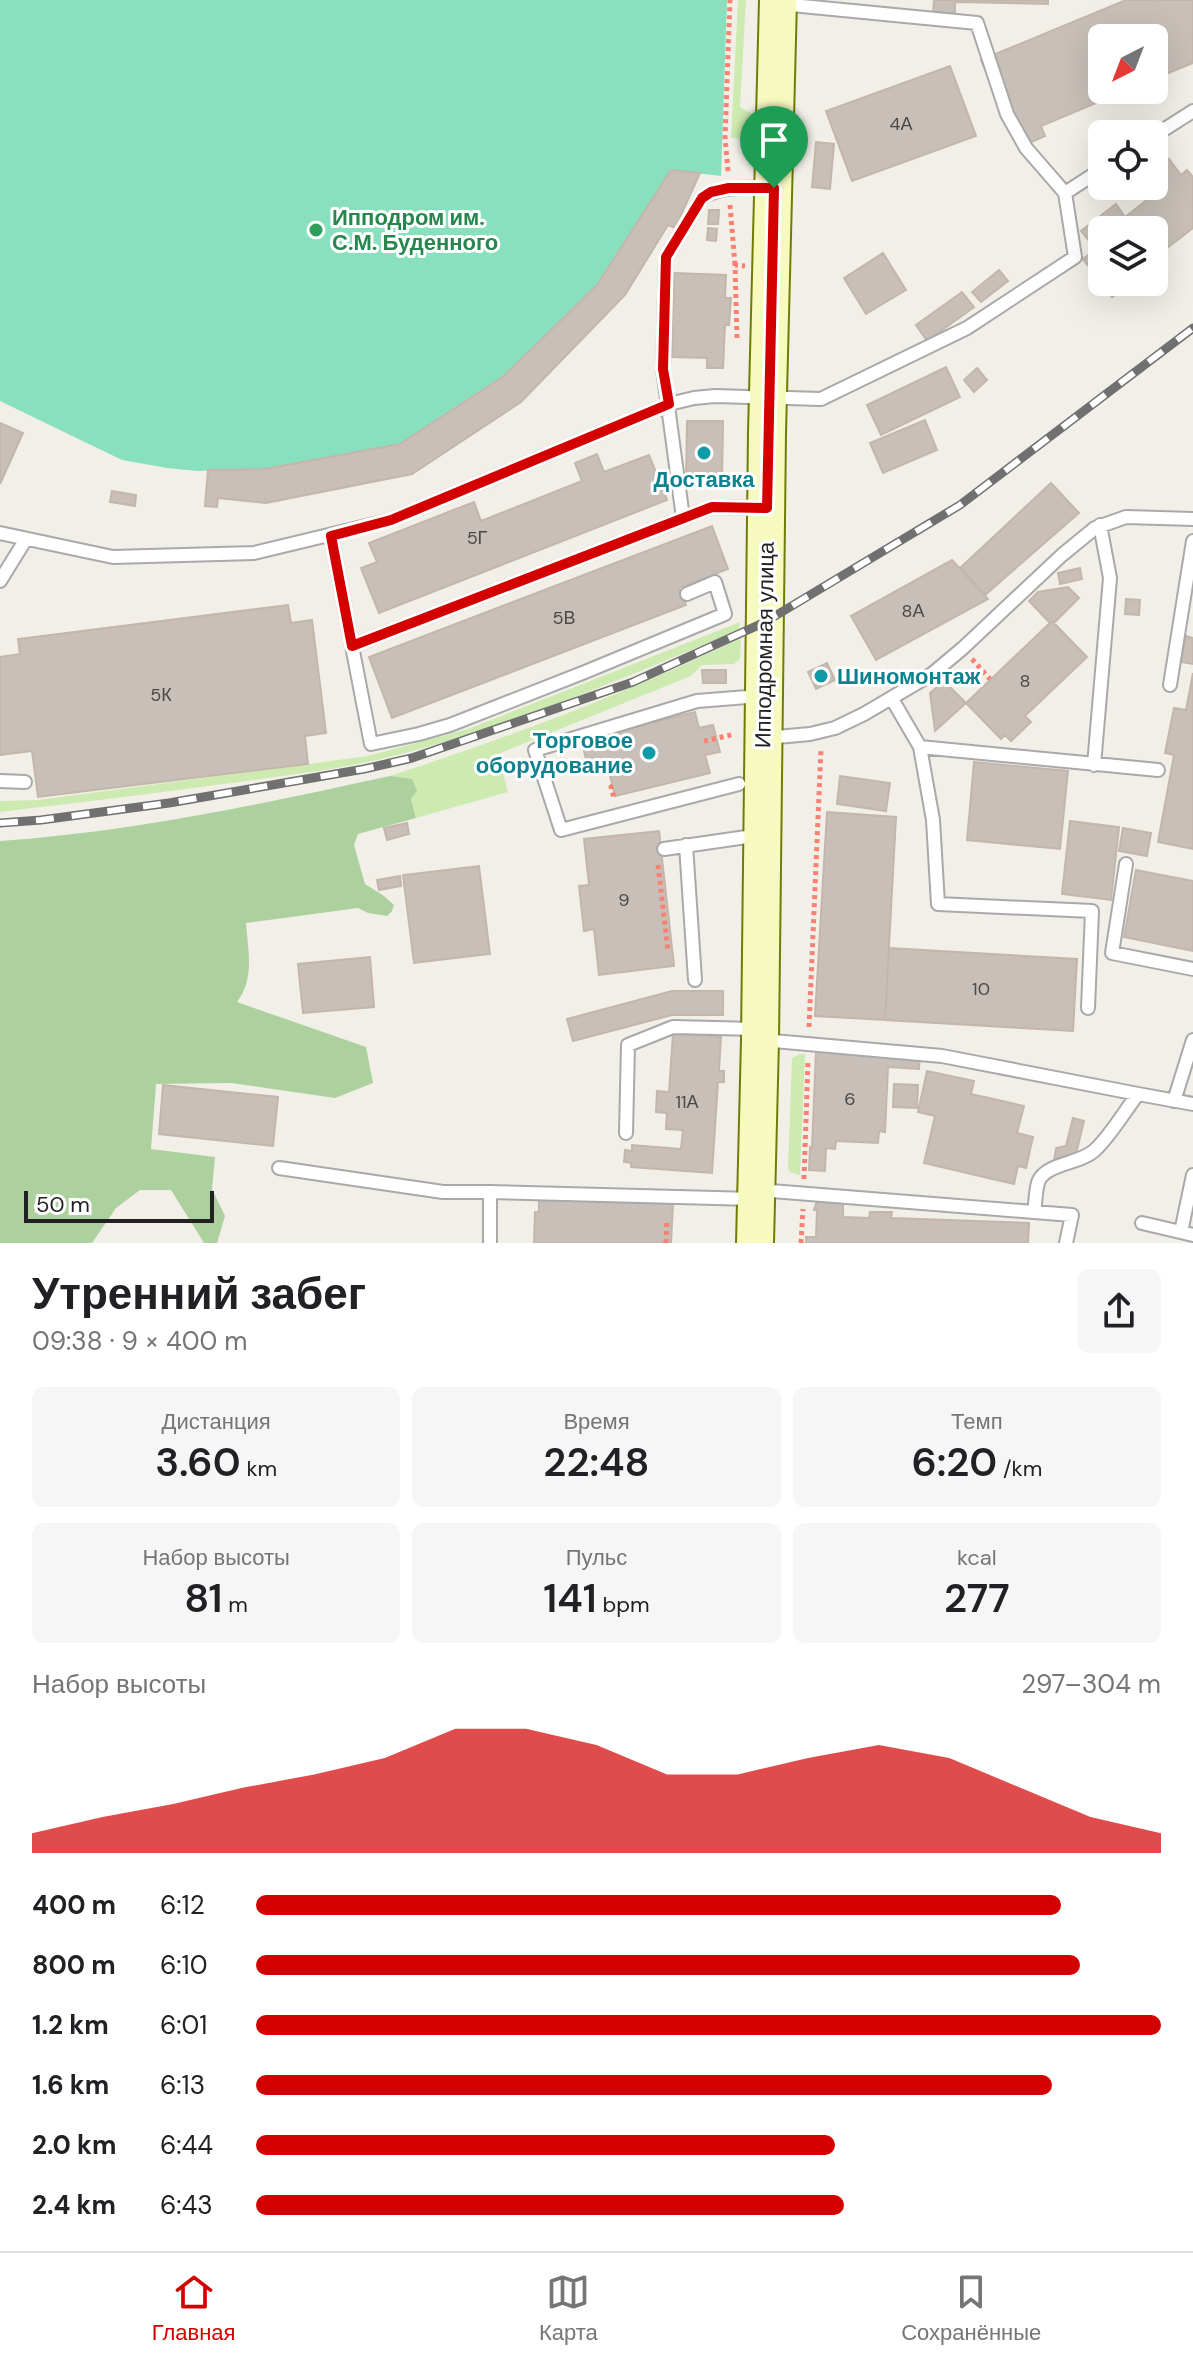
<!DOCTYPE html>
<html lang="ru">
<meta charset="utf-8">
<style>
:root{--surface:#fff;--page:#f6f6f6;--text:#202124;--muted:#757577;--line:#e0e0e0;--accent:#d40000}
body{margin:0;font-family:"DM Sans",sans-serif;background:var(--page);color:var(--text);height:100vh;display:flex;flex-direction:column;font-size:30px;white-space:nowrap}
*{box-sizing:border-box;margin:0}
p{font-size:26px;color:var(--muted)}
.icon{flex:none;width:44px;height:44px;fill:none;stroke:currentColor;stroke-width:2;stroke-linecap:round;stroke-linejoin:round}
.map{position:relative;height:1243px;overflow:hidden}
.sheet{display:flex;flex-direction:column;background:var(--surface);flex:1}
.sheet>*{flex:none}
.needle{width:52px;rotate:222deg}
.buttons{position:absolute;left:1088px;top:24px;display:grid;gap:16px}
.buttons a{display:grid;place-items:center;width:80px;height:80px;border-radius:12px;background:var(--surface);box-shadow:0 8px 32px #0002;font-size:40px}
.scale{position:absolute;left:24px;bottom:20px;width:190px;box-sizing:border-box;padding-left:8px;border:4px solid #222;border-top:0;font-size:22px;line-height:28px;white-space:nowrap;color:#222;-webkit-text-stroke:6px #fff;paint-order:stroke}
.pin{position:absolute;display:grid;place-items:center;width:68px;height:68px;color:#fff;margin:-82px -34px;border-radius:50% 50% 50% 0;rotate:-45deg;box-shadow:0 0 8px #0007}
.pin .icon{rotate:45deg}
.round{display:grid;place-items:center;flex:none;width:84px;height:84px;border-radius:12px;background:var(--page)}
.head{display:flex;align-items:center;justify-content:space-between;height:136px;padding:0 32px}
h1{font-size:44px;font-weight:600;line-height:60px}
.metrics{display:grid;grid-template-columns:repeat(3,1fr);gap:12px;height:136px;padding:8px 32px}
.metrics div{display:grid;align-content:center;border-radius:12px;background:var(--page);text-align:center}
.metrics b{font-size:40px;font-weight:600}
.metrics small{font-size:22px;font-weight:400}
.metrics p{font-size:22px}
.chart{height:224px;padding:16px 32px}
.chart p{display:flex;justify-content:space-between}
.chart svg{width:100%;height:144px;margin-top:8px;fill:var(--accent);opacity:.7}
ul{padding:0 32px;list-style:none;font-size:26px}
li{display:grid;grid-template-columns:128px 96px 1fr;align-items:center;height:60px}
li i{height:20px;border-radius:10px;background:var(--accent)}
.tabs{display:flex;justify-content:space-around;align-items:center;height:112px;border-top:2px solid var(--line);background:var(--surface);font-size:22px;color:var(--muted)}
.tabs a{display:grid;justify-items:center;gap:4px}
.tabs .selected{color:var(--accent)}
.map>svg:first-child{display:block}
.grass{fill:#cdebb0}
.forest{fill:#add19e}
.pitch{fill:#88e0be}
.building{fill:#c7bfb8;stroke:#c4b6ab;stroke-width:2}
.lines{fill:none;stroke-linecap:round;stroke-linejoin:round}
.lane-casing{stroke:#a9a9a9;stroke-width:16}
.secondary-casing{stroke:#707d05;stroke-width:40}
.path{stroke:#fa8072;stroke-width:5;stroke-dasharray:4 4;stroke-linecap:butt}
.lane{stroke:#fff;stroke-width:12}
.secondary{stroke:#f7fabf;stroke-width:36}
.rail-casing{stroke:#707070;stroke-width:9}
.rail{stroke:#fff;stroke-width:6;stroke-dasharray:18;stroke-linecap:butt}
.route-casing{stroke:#fff;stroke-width:16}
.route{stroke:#d40000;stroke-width:10}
.leisure-dot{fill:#2e9e5b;stroke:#fff;stroke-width:3}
.culture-dot{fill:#0f9aa8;stroke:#fff;stroke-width:3}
.labels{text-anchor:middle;stroke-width:6;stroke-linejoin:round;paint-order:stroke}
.number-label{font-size:18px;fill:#4b4948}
.leisure-label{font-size:22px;font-weight:bold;fill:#27864d;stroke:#fff;text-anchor:start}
.culture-label{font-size:22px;font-weight:bold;fill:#0d838f;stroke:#fff}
.street-label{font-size:22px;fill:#222;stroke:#fff}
</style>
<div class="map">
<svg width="1193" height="1243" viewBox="0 0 1193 1243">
<rect width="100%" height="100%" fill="#f2efe9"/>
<!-- grass -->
<path class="grass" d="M738,0H746L740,107L756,116L755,140L731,138Z
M740,622L739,630C627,677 514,725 397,755C348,768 297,774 247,781C165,792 83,802 0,812V801L38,800L368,756L468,729Z
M741,638L740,659L734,664L702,665L691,676L498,754L508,792L416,818L411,799L390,776C510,737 628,693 741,638Z
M800,1054H805L800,1175L790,1172L788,1168L792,1058Z"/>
<!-- forest -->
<path class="forest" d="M390,776L412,779L417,791L411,799L416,818L358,834L354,845L365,884L384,896L394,905L392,911L387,916L368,913L358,908L246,923C248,951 255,978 237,1002L366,1047L373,1083L335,1098L231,1083L156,1084L151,1149L215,1157L212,1189L225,1216L217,1243H204L171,1190H140L116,1208L92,1243H0V841C132,832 261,804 390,776Z"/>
<!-- pitch -->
<path class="pitch" d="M0,0H727L721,176L671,170L597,285L504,376L400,444L265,469L197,471L167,468L122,460L0,401Z"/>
<!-- building -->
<path class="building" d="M934,0H1048V4L955,2V13H933Z
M1126,0H1193V63L1154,79V38H1102V90H1127L1041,126L1045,136L1022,146L1014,137L981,60Z
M950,66L976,136L852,181L826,111Z
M816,142L834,144L830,189L812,187Z
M1154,158L1160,166L1169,159L1181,175L1187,170L1193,177V228L1154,258V230H1102V282H1123L1121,283L1125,287L1112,297L1083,259L1096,249L1081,231L1116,204L1125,217L1152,196L1144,186H1154Z
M671,170L700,173L675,228L668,225L625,295L521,402L412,474L266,503L218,498L217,507L205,506L208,470L265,469L400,444L504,376L597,285Z
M709,210H719L718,224H708Z
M708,228L717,229L716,241L707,240Z
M883,253L906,290L866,314L844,278Z
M999,270L1008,281L981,302L972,292Z
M674,273L726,275L725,298H731L729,325H725L723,368H707V358L672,357Z
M962,292L974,307L927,341L916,325Z
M946,367L960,397L881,435L867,405Z
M977,368L987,380L974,392L964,380Z
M925,420L937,450L883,473L870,443Z
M687,421H723L722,484H686Z
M0,423L23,433L0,484Z
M597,454L604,472L649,455L667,500L379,613L361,568L377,562L369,543L474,502L481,521L582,481L575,463Z
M1051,483L1079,513L985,595L960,568Z
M112,491L136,495L135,506L110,502Z
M712,526L728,569L679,588L686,605L392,718L369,657Z
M952,560L988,599L876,660L851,616Z
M1080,568L1082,579L1060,584L1058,573Z
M1068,587L1079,598L1054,623L1052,621L1050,623L1029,601L1038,592Z
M1126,599L1140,600L1139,615L1125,614Z
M288,605L291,623L312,620L326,733L305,736L308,764L38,797L32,751L0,755V657L20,654L18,639Z
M1052,621L1087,657L1025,716L1031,722L1011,741L1005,735L1001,739L966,703Z
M1186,636L1193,638V664L1181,662Z
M827,663L835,680L816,689L808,672Z
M702,670H726V683H703Z
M1193,673V849L1158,842L1174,755L1165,753L1174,708L1186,710Z
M944,681L966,703L935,731L930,693Z
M695,712L699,728L713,725L720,752L705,755L710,773L615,796L606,759L587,763L583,747L603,742L601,735Z
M974,762L1068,771L1060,849L967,840Z
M840,776L890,783L886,811L837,804Z
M827,812L896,817L885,1020L815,1016Z
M1070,821L1119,827L1111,900L1062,894Z
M407,823L409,834L387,840L384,828Z
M1123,828L1151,833L1147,856L1119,851Z
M659,831L674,966L599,975L594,929L584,931L579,886L589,885L584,839Z
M479,866L490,954L414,963L403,875Z
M1136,870L1193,881V951L1124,937Z
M400,876L401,886L379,890L377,880Z
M889,948L1077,959L1073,1031L885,1020Z
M370,957L374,1007L303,1013L298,964Z
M672,991H723V1015H672L573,1041L567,1019Z
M673,1033L721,1037L719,1071H724V1082H718L712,1173L631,1167V1163L624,1162L625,1150L632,1151V1145L681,1149L683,1130L666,1129L667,1113L656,1112L657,1091L669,1092Z
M816,1051L920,1055L919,1069L888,1067L885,1132L879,1131L878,1143L836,1141L835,1149L826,1148L825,1171L809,1170L810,1147L812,1148Z
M927,1071L974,1081L971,1094L1024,1106L1017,1133L1033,1137L1026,1168L1018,1166L1014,1184L924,1163L935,1116L918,1112Z
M894,1084L918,1085L917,1108L893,1107Z
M163,1085L278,1097L273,1146L159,1134Z
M1073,1118L1084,1121L1075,1158L1054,1161L1056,1148L1066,1146Z
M539,1198L673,1204L671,1243H534L535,1212H539Z
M817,1201L843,1202V1217L869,1218L870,1212H892L891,1218L1029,1223L1028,1243H806V1237H816L817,1210H814Z"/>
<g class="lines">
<!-- lane casing -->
<g class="lane-casing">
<path id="lane" d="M1154,136L1193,111
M1065,193L1102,169
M683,518L663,369L666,257L702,198C722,185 747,188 770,188
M0,533L113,557L254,553L391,520L669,404L694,398L715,396L821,399L967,328L1075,257L1065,193L1026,148L1007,114L977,23L781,4
M331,536L352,646L712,507L763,508
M0,581L26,539
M352,646L371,744L419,734L450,725L585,672L725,614L715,582L687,594
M1170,685L1193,541
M892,699L920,747L933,820L938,904L1092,911L1088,1008
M766,738L810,734L835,728L864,714L932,674L963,648L1062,555L1095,528L1126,517L1193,519
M920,747L1158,770
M1094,765L1110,578L1100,525
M0,781L25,782
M739,784L561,830L535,750L697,701L760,696
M686,845L695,980
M664,849L760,835
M1126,864L1112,953L1193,969
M762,1040L942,1056L1138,1094
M1174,1101L1193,1040
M626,1133L628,1045L673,1027L756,1029
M279,1168L443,1192H490
M758,1190L1034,1212C1036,1202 1035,1189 1039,1180C1048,1163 1080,1164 1095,1150C1111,1135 1124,1112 1138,1094L1193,1104
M1034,1212L1072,1215L1066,1243
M1142,1223L1193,1235
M1181,1232L1193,1175
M490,1243V1192L753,1199"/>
</g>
<!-- secondary casing -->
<g class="secondary-casing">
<path id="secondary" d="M755,1243L760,1040L767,433L778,0"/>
</g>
<!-- path -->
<path class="path" d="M728,171L725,138L730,0
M730,205L735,265
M737,338L735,265L745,266
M972,659L990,679
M704,741L735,734
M613,786L611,787L614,798
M658,865L668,951
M809,1027L821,749
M804,1179L808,1061
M666,1243L667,1219
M801,1243L803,1209"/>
<!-- lane -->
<use href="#lane" class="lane"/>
<!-- secondary -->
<use href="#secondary" class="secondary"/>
<!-- rail casing -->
<g class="rail-casing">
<path id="rail" d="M0,823L41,820L169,803L364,769L412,758L633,682L765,622L960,505L1193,328"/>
</g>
<!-- rail -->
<use href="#rail" class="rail"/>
</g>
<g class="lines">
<!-- route casing -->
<g class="route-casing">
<path id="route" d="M729,188H774L767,508L712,507L352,646L331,536L391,520L669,404L663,369L666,257L702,198L711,192Z"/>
</g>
<!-- route -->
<use href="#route" class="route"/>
</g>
<!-- markers -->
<circle class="leisure-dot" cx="316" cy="230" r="8"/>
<g class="culture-dot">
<circle cx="704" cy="453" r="8"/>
<circle cx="821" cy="676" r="8"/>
<circle cx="649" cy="753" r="8"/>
</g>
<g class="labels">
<!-- number labels -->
<g class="number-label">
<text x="901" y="130">4А</text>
<text x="477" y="544">5Г</text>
<text x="913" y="617">8А</text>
<text x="564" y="624">5В</text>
<text x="1025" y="687">8</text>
<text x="161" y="701">5К</text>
<text x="624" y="906">9</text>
<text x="981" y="995">10</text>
<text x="850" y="1105">6</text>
<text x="687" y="1108">11А</text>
</g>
<!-- leisure labels -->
<g class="leisure-label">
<text x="332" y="225">Ипподром им.<tspan x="332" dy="25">С.М. Буденного</tspan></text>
</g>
<!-- culture labels -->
<g class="culture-label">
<text x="704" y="487">Доставка</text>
<text x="837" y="684" text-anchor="start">Шиномонтаж</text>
<text x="633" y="748" text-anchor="end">Торговое<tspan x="633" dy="25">оборудование</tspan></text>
</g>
<!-- street labels -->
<g class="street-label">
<text transform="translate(764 645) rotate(-89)" y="8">Ипподромная улица</text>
</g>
</g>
</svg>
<div class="buttons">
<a><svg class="needle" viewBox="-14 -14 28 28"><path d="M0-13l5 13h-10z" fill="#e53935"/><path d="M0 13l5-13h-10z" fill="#757577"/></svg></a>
<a><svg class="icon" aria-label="locate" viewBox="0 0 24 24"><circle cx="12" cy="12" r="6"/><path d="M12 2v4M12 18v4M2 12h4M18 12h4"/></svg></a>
<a><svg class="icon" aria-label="layers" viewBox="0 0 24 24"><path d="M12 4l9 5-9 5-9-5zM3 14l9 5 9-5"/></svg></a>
</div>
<div class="scale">50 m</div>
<div class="pin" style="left:774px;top:188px;background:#1e9e55"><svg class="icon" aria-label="arrive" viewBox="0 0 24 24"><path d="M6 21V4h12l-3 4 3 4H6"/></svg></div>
</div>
<section class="sheet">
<div class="head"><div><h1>Утренний забег</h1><p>09:38 · 9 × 400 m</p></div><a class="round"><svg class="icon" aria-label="share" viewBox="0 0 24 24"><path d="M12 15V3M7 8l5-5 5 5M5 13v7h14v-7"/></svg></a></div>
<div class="metrics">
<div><p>Дистанция</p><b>3.60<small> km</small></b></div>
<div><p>Время</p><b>22:48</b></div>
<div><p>Темп</p><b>6:20<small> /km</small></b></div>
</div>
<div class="metrics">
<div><p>Набор высоты</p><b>81<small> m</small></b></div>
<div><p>Пульс</p><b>141<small> bpm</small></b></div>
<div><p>kcal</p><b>277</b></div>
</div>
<div class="chart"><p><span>Набор высоты</span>297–304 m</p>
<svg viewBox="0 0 160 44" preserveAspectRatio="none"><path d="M0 44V38L10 33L20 29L30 24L40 20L50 15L60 6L70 6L80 11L90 20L100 20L110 15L120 11L130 15L140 24L150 33L160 38V44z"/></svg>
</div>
<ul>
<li><b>400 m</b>6:12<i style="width:89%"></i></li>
<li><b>800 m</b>6:10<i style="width:91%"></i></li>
<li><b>1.2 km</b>6:01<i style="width:100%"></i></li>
<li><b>1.6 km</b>6:13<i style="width:88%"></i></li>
<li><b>2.0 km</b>6:44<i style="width:64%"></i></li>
<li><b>2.4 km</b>6:43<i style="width:65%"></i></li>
</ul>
</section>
<nav class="tabs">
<a class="selected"><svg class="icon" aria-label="home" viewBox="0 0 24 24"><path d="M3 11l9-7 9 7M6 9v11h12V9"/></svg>Главная</a>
<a><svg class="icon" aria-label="map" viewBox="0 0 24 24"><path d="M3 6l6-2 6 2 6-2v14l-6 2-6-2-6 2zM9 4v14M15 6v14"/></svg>Карта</a>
<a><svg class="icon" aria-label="saved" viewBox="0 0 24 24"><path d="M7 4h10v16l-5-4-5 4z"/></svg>Сохранённые</a>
</nav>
